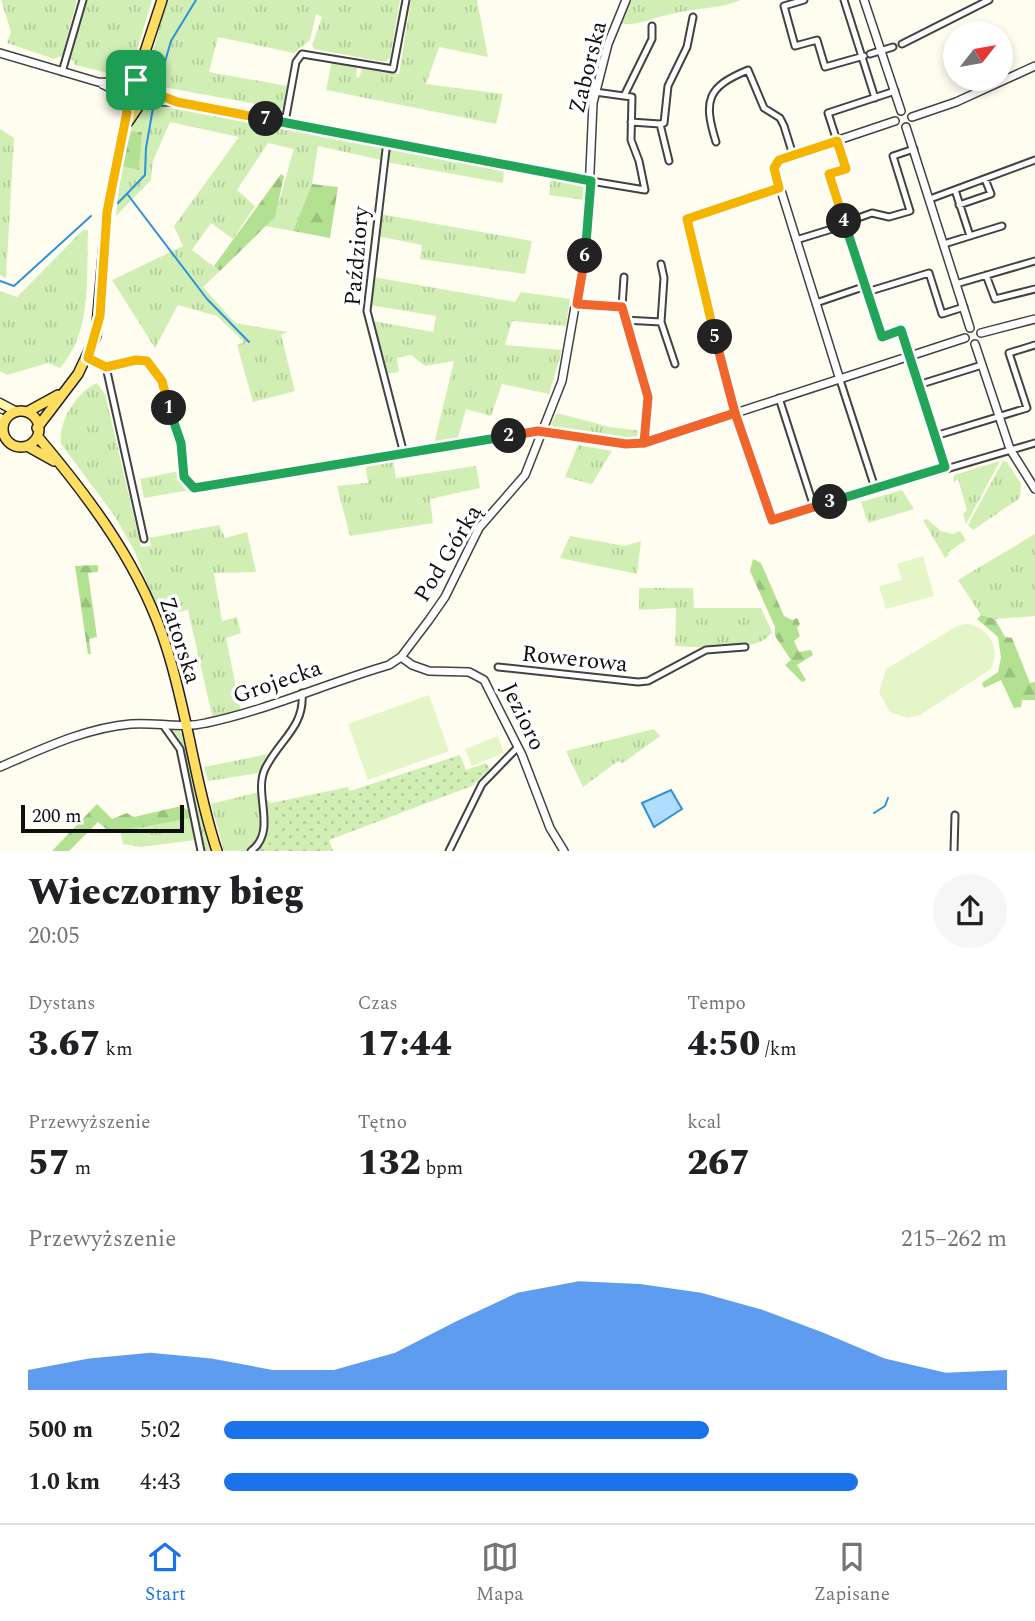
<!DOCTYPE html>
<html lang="pl">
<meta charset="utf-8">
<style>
:root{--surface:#fff;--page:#f6f6f6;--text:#202124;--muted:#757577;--line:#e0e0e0;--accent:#1a73e8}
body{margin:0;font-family:Spectral,serif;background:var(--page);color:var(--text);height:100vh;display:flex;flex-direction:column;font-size:26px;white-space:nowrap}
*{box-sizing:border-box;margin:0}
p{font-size:23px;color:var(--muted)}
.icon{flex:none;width:38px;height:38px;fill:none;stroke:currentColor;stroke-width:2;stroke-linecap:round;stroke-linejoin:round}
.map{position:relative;height:851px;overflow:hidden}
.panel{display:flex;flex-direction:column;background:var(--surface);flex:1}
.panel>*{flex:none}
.needle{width:46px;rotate:59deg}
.tools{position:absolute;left:943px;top:21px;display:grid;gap:14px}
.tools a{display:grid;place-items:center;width:70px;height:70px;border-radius:50%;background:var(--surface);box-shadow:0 4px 10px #0003;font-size:35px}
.scale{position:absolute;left:21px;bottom:18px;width:163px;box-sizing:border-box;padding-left:7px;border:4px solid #0f0f0f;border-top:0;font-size:19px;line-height:24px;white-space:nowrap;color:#0f0f0f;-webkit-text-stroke:5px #fff;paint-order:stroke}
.pin{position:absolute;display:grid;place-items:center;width:60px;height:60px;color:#fff;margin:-30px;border-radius:14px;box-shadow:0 4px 10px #0006}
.km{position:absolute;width:35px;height:35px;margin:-18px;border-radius:50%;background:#222;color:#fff;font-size:19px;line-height:35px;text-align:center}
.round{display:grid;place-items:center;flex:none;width:74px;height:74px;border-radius:37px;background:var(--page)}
.headline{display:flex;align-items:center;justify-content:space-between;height:119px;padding:0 28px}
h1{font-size:38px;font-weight:800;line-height:52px}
.figures{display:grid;grid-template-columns:repeat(3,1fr);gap:10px;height:119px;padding:7px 28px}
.figures div{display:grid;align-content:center}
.figures b{font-size:35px;font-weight:800}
.figures small{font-size:19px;font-weight:400}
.figures p{font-size:19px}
.chart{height:196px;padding:14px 28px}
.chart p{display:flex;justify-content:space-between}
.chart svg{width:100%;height:126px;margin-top:7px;fill:var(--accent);opacity:.7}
ul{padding:0 28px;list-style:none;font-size:23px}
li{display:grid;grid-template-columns:112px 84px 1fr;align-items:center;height:52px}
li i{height:18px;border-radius:9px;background:var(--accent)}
.dock{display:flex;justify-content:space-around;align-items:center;height:98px;border-top:2px solid var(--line);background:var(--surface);font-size:19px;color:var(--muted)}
.dock a{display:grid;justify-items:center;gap:4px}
.dock .current{color:var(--accent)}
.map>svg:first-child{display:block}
.grass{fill:url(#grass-tufts)}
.forest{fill:url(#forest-firs)}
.garden{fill:url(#garden-dots)}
.pitch{fill:#e4f5c8}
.water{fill:#afddfd;stroke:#2d91dc;stroke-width:2}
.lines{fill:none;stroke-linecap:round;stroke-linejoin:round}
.stream{stroke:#2d91dc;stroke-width:2}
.minor-casing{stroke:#424242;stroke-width:9}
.tertiary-casing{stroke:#424242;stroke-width:10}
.secondary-casing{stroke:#313131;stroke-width:11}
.primary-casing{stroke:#202020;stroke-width:12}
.minor{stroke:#fff;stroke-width:5}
.tertiary{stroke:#fff;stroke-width:7}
.secondary{stroke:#fff8ab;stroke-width:8}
.primary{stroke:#ffdd60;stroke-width:9}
.split-1-casing{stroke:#fff;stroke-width:14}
.split-2-casing{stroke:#fff;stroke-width:14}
.split-3-casing{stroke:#fff;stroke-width:14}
.split-4-casing{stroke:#fff;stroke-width:14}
.split-5-casing{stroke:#fff;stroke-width:14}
.split-6-casing{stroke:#fff;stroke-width:14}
.split-7-casing{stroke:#fff;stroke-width:14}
.split-8-casing{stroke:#fff;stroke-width:14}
.split-1{stroke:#f5b400;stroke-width:9}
.split-2{stroke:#22a559;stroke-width:9}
.split-3{stroke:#f0652b;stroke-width:9}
.split-4{stroke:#22a559;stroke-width:9}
.split-5{stroke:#f5b400;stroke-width:9}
.split-6{stroke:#f0652b;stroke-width:9}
.split-7{stroke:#22a559;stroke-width:9}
.split-8{stroke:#f5b400;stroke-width:9}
.labels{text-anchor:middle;stroke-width:7;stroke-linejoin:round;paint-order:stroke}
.street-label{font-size:23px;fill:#0f0f0f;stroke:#fff}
</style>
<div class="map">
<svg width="1035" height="851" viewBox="0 0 1035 851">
<defs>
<pattern id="grass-tufts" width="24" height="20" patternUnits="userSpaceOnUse" patternTransform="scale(1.75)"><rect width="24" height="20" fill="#d1efb5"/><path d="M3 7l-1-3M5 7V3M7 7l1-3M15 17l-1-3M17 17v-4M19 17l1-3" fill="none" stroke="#b2cc9a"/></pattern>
<pattern id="forest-firs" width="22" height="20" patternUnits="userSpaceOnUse" patternTransform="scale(1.75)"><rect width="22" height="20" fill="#b3e192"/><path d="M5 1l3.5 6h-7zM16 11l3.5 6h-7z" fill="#99c07d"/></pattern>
<pattern id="garden-dots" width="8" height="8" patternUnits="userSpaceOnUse" patternTransform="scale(1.75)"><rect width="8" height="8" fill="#d1efb5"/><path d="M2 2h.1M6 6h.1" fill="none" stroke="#b2cc9a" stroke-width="1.8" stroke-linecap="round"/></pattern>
</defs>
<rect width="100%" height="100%" fill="#fffdf0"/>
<!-- grass -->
<path class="grass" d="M1,0H77L62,56L54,59L7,43L11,32Z
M87,0H152L131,70L121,76L75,65L71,58Z
M167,0H400L390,58L385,62L314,49L312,45L322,17L316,14L310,40L294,53L218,37L209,72L287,86L283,109L152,85L148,70Z
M411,0H477L488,57L439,47L426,84L503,94L496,124L326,90L332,61L357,67L356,77L359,78L362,68L399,74Z
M631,0H741C719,9 695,8 671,14C653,18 637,26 619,24Z
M158,104L382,144L381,160L318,146L312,184L293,231L265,226C280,213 286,171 294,149L268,143L237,190L255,206L233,239L211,223L192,250L220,271L203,287L235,323L288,332L281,335L295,391L253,402L237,345L244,342L217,316L178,305L155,348L112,280L183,246L174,226L239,137L170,122L153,161L151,180L116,216L121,166L139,169L141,132L131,131L133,116Z
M0,129L14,138L6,278L0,275Z
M393,147L504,168L503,183L386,162L388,149Z
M551,177L582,186L586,190L584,200L549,195Z
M380,214L532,241L525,274L420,259L422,245L377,236Z
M83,230H88C86,276 93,331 60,368L48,363L7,375L0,371V291L17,297Z
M373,277L515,302L521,292L570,299L566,326L512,321L505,345L562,350L549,394L502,384L491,416L466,409L457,441L433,448L454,361L425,366L411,355L397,358L399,372L386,374L373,321L433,332L436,316L370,305Z
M97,383L105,394L141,547L151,546L149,538L219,525L225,538L247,532L256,572L214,573L222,621L237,617L241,633L226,638L241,712L213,720L188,610L168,614L184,678L134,550L114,515L61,444C58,422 76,392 97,383Z
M557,413L610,427L642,431V441C620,442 564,439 551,424Z
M578,445L612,451L592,484L565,477Z
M393,459L396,478L476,466L480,488L430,499L433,523L350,536L337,486L368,483L365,463Z
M1000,461L966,524L963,514L967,510L958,479L954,482V475Z
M1003,461L1007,462L1021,484L1020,498L973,530L968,525Z
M179,471L190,490L144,498L140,479Z
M902,490L914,509L868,523L861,502Z
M927,519L941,531L953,534L960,531L966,540L948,552L949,555L945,558L923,520Z
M1035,534V616L995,619L981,615L958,580Z
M570,536L625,546L641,541L637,574L560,558Z
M639,588H693L694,608H761L772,632C759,654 699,647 675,646L676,608L639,610Z
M654,729L660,736L623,763L618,761L583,787L566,751Z
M170,730L180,731L187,741L213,851H204L181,745Z
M268,754L259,773L208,781L204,767Z
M259,792L271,803V842L259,851H224L211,804Z
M192,818L195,840L141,847L123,844L120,831Z"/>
<!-- forest -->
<path class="forest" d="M131,131L142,132L139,170L121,166Z
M281,174L284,176L275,217L220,271L214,266Z
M312,184L338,187L330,238L293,231Z
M753,559L761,563L784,616L792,620L797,618L800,624L797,628L800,636L794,641L799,652L811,650L813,655L797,665L806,680L802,682L785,665L791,660L775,636V627L750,571Z
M98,565V572L88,573L97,637L89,639L91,654H88L75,566Z
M981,615L995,619L1005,637L1012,638L1030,683L1035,682V700H1022L1021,707L1014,708L1001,680L984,688L982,683L998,672L1001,658L998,637L977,619Z
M97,804L112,819L127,813L134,817L181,806L190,811L192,818L111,833L98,822L69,851H52Z"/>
<!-- garden -->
<path class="garden" d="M460,755L466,770L486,763L490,769L472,786L329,840L333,851H259L271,842V803L348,787L350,791Z"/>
<!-- pitch -->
<path class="pitch" d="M923,556L934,596L886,609L879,586L902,580L897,564Z
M968,624C991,629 1000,648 991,669L920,715L907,718L890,712L879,692L886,669L959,625Z
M429,695L449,751L368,780L348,724Z
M498,736L504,753L472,766L465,749Z"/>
<!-- water -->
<path class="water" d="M671,790L682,809L654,827L642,803Z"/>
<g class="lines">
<!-- stream -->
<path class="stream" d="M158,86L171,41L196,0
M128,195L207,299L249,342
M118,203L145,175L146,148L153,108
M0,281L14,286L91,216
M874,813L885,806L888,798"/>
<!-- minor casing -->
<g class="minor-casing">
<path id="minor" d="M804,0L784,6L795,46L817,40L825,67L864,56
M844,0L875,98
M902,44L989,0
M870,54L893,47
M62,72L83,0
M895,91L828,113L846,169L829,174L882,336L901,330L945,467
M595,92L624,96
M285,122L296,62L302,54L393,69L406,0
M631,122L660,124
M387,141L367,311L404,454
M716,142C703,100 707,87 748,70L764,108L780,118L784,126L793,155
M669,161L660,124L664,123L668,86L687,47L693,17
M591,181L645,190L639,161L631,140L632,97L624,96L652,39V26
M779,188L687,219L731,402L772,520L1035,443
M955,190L970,236
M930,199L1035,160
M959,205L991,194L985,179
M844,223L872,213L889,217L910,211L893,156L914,149
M796,240L845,225
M944,244L1002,226
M661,264L664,278L661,322L675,364
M986,275L995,299L1035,289
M624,277L622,307L648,397L644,443
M956,284L1035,261
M867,292L929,273L942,314L964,307
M816,303L866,286
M577,304L622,307
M624,320L661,322
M87,357L106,367L144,539
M106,367C118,367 133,356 144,360C159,364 179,428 181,443C184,461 177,476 194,488L543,432
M840,380L875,488
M918,385L982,365
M779,398L814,507
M935,436L1027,408L1009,353L1035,345
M498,667L638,682L648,681L706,650L745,647
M163,725L180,749L201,851
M251,851C278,831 253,794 265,769C279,740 305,727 302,693
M449,851L482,784L517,748
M954,851L955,815"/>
</g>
<!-- tertiary casing -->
<g class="tertiary-casing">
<path id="tertiary" d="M864,0L901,111
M0,53L98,82L127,83
M102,84L124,95
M147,90L167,98
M143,101L177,102L591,181
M912,117L956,102L1035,66
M906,127L970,328
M981,333L1035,319
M975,344L1010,449L1035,489
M840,380L774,168L779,160L895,121
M543,432L626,444L644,443L965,338
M401,657L412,665L429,671L469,672L484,680L522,755L550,828L564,851
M0,767C42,749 85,728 131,724C157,722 181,729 206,723C268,710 327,683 389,665L401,657L429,620L445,597L479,528L525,475L562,381L587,238L593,103L608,44L626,0"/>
</g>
<!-- secondary casing -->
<g class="secondary-casing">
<path id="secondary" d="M0,403L15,411
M0,418L3,423"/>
</g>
<!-- primary casing -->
<g class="primary-casing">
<path id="primary" d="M128,122L147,94L142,83L132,81
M3 429a18 18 0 1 1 36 0a18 18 0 1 1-36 0Z
M27,412L58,395
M37,428L78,374L96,336L107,212L127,112L124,88L139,70L162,0
M38,437C92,501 142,568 167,649C188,715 195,785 217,851
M29,447L54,461"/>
</g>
<!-- minor -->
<use href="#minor" class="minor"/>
<!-- tertiary -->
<use href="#tertiary" class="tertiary"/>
<!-- secondary -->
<use href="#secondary" class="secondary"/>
<!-- primary -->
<use href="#primary" class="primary"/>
</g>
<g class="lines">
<!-- split-1 casing -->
<g class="split-1-casing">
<path id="split-1" d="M136,80L124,88L127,112L107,212L100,316L88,358L106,367L136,360L147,361L162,381L169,408"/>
</g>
<!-- split-2 casing -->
<g class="split-2-casing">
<path id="split-2" d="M169,408L181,443L184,477L194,488L509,436"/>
</g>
<!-- split-3 casing -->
<g class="split-3-casing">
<path id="split-3" d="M509,436L538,431L626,444L644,443L735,413L772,520L830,502"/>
</g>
<!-- split-4 casing -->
<g class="split-4-casing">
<path id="split-4" d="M830,502L945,467L901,330L882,337L844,221"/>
</g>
<!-- split-5 casing -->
<g class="split-5-casing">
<path id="split-5" d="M715,337L687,219L779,188L774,168L779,160L837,141L846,169L829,174L844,221"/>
</g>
<!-- split-6 casing -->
<g class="split-6-casing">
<path id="split-6" d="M585,256L577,304L622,307L648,397L644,443L735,413L715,337"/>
</g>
<!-- split-7 casing -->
<g class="split-7-casing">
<path id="split-7" d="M266,119L591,181L585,256"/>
</g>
<!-- split-8 casing -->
<g class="split-8-casing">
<path id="split-8" d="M136,80L142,83L147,90L177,102L266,119"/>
</g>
<!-- split-1 -->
<use href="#split-1" class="split-1"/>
<!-- split-2 -->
<use href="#split-2" class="split-2"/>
<!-- split-3 -->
<use href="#split-3" class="split-3"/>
<!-- split-4 -->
<use href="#split-4" class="split-4"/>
<!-- split-5 -->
<use href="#split-5" class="split-5"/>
<!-- split-6 -->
<use href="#split-6" class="split-6"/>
<!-- split-7 -->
<use href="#split-7" class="split-7"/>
<!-- split-8 -->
<use href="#split-8" class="split-8"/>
</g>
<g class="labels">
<!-- street labels -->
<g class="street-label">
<text transform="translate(587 67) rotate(-76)" y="8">Zaborska</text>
<text transform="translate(356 256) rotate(-85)" y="8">Paździory</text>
<text transform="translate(447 553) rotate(-59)" y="8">Pod Górką</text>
<text transform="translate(181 640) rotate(72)" y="8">Zatorska</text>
<text transform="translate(575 658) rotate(6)" y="8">Rowerowa</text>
<text transform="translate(277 681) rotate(-19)" y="8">Grojecka</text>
<text transform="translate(524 716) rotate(64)" y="8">Jezioro</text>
</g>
</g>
</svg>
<div class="tools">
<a><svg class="needle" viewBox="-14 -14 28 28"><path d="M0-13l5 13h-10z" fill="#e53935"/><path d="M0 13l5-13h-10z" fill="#757577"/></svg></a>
</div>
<div class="scale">200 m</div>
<div class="pin" style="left:136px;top:80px;background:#1e9e55"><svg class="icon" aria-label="arrive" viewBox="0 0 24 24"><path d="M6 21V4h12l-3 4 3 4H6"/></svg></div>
<b class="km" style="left:169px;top:408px">1</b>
<b class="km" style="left:509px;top:436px">2</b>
<b class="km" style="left:830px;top:502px">3</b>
<b class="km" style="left:844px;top:221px">4</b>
<b class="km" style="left:715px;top:337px">5</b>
<b class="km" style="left:585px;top:256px">6</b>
<b class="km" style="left:266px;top:119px">7</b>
</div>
<section class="panel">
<div class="headline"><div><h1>Wieczorny bieg</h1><p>20:05</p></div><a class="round"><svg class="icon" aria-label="share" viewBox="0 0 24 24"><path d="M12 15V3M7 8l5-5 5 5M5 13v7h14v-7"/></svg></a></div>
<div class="figures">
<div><p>Dystans</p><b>3.67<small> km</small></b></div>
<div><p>Czas</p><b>17:44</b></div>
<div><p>Tempo</p><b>4:50<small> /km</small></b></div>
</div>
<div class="figures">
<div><p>Przewyższenie</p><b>57<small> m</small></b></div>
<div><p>Tętno</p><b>132<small> bpm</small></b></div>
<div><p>kcal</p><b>267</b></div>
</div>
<div class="chart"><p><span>Przewyższenie</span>215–262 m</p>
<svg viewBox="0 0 160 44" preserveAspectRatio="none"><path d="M0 44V37L10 33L20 31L30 33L40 37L50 37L60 31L70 20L80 10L90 6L100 7L110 10L120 16L130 24L140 33L150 38L160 37V44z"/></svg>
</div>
<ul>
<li><b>500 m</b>5:02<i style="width:62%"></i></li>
<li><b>1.0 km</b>4:43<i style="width:81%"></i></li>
</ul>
</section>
<nav class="dock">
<a class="current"><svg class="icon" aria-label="home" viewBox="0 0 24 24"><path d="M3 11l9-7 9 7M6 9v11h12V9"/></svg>Start</a>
<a><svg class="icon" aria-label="map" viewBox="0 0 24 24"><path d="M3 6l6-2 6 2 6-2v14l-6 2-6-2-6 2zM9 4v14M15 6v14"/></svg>Mapa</a>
<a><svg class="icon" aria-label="saved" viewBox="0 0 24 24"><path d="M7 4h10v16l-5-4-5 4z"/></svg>Zapisane</a>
</nav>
